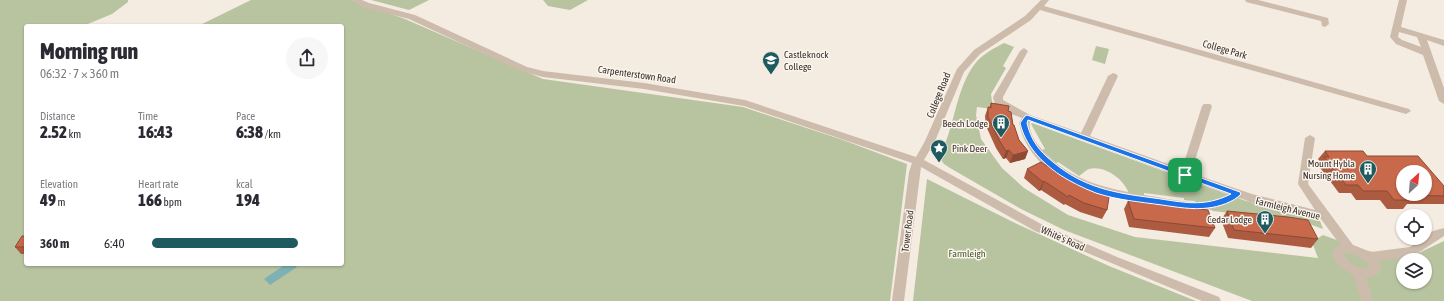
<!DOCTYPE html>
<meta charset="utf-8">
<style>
:root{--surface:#fff;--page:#f7f7f7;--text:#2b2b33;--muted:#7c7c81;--accent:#1f5a5e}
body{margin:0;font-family:"Asap Condensed",sans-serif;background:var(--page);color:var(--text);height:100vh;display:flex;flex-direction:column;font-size:15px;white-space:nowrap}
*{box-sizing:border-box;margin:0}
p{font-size:13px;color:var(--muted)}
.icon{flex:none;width:22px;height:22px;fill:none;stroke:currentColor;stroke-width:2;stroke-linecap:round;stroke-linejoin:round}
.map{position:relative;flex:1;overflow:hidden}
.sheet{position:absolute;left:24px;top:24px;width:320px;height:242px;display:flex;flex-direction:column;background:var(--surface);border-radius:4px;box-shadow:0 1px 3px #0004}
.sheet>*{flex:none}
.needle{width:26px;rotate:26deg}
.controls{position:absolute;left:1396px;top:165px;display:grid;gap:8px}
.controls a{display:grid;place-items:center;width:36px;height:36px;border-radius:50%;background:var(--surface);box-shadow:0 1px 3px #0004;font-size:20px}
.pin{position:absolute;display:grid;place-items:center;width:34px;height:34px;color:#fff;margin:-17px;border-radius:8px;box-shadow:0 2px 6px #0006}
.round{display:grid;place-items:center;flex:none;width:42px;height:42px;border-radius:21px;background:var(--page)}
.head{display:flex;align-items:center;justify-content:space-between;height:68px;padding:0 16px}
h1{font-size:22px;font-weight:800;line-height:30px}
.stats{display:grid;grid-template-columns:repeat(3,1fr);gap:6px;height:68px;padding:4px 16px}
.stats div{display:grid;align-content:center}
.stats b{font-size:17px;font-weight:800}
.stats small{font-size:11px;font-weight:400}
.stats p{font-size:11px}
ul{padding:0 16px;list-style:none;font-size:13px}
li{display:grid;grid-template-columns:64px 48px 1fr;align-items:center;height:30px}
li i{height:10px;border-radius:5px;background:var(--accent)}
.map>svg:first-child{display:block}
.green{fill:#b8c4a0;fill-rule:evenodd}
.water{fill:#7fb0b2}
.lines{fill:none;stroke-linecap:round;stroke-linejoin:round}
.minor{fill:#cdbbac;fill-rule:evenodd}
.wall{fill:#ac5a40}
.shaded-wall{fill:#8c4a34}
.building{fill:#c8694b;stroke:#8c4a34;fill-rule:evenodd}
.route{fill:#1a73e8;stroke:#fff;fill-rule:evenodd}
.labels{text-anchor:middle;stroke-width:3;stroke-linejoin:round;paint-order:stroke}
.street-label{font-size:10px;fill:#3b302b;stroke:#fbf5ee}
.poi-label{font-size:10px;fill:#3b302b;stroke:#fbf5ee;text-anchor:end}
.park-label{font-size:10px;fill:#4a5a2e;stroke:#fbf5ee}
</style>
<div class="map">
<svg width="1444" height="301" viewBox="0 0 1444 301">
<rect width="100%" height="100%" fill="#f4ebe1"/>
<!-- green -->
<path class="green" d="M0,0H128V2L112,14L83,26H26V264H342V26H198L251,0H352L405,19L543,79L743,107L843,140L907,164L890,301H0Z
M371,0H429L409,10Z
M543,0H588L570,10L548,6Z
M1004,43L1014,47L1003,66L1006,68L991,94L993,109L977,107L976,115L981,139L1002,168L1024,188L1068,215L1135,237L1318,258L1312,242L1323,235L1367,251L1410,257L1444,241V301H1252L1064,230L1021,209L950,168L944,164L939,157C955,128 955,91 974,65C981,55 994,48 1004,43ZM1403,260H1425V282H1403Z
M1096,46L1109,49L1105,64L1092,60Z
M1032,123L1246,201L1300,214L1320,221L1323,229L1301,221L1213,211L1194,201L1184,200V198L1144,193V195L1129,194C1125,180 1105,165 1089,169C1086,170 1082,174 1079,176L1058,162L1056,163L1042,150L1045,149L1031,124Z
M927,179L1017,224L1109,266L1196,301H913Z"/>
<!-- water -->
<path class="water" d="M286,264H294L297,267L270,285L264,279Z"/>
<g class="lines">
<!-- minor -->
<path class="minor" d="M352,0H362L369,3L415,15L527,67L543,71L644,83L745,100L916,157L925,141L957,69L974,50L1025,16L1041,0H1049L1044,6L1409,109L1411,111L1406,114L1040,10L1031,20L980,54L964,72L935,141L924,160L1043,225L1117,257L1219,297L1221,301H1202L1035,231L921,167L904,301H892L909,172L912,163L744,106L644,89L543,77L521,71L409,19L363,7Z
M1245,0H1258L1328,18L1329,24L1325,27L1322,26L1321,21L1246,2Z
M1399,0H1407L1401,27L1444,40V46L1427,40L1444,88V104L1439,101L1423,55L1396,44L1390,37ZM1399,32L1417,37L1421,47L1402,40L1398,37Z
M1024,48L1028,51L1003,97V100L1030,115L1081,133L1108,76L1113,73L1116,74L1118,76L1090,136L1182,169L1202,106L1204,104H1210L1212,106L1191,173L1252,194L1315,210L1298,184L1305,138L1310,135L1315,138L1308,184L1353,245L1371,252L1410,247L1433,231L1444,228V236L1418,253L1402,258L1378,261L1382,267L1378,274L1366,278L1373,301H1361L1354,276L1340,267L1332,255L1335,248L1341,246L1321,219C1297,217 1273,208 1250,202C1247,201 1242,198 1239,198C1235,199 1231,202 1228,204C1220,207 1212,210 1204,210C1188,211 1172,207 1156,205C1105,197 1032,184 1019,123L1022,118C1012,114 994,109 993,97L1020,51ZM1030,121L1228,194C1221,198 1214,201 1205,202C1189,203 1173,200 1157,197C1113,190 1068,183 1039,146C1034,140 1028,130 1030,121ZM1349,252L1364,260L1370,268C1359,271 1349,264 1344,255Z"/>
</g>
<!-- wall -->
<path class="wall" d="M991,103L1008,111L1013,125L1019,140L1028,151L1025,159L1010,163L1006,158L1003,159L996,148L986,126L985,116L988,107L989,108Z
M1325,151L1367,156L1444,186V204H1407L1403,209H1387L1380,200H1356L1351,193H1339L1318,165L1320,162L1318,159Z
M1027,169L1055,172L1076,183V184L1107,210L1102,219L1080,212L1065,204L1064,205L1041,190L1039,191L1024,178Z
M1128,201L1215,228L1209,237L1129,227L1124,209Z
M1227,211L1318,239L1311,248L1228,238L1221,220Z
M26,236V254H21L15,247Z"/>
<!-- shaded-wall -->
<path class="shaded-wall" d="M1009,150L1006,158L1003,159L1006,151Z
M1028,151L1025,159L1010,163L1013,155Z
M1044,181L1041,190L1039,191L1043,182Z"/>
<!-- building -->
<path class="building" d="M991,103L1009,106L1008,111L1011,112L1013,125H1014L1019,140L1028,151L1013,155L1009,150L1006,151L999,140L988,117V107L991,108Z
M1325,151H1363L1367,156H1418L1444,186V196L1406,195L1410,200H1394L1387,191H1363L1358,185H1346L1324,157H1329ZM1403,172H1425V194H1403Z
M1041,162L1047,166L1049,165L1056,170L1054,171L1076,183L1075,184L1109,197L1107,210L1084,203L1069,195L1068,197L1044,181L1043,182L1027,169Z
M1128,201L1208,210L1215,228L1134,219Z
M1227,211L1288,217L1308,220L1318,239L1234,230Z
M22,236H26V247H15Z"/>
<!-- route -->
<path class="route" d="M1027,115L1240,192L1241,194C1234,202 1218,207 1208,208C1193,210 1176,207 1162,205C1140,202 1117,200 1096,193C1083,188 1071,182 1060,175C1041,162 1025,145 1020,123L1025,116ZM1028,120L1231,194C1203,208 1183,202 1154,198C1115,193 1084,188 1053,162C1039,151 1031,140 1027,123Z"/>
<!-- icons -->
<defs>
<g id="school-pin" transform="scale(0.9)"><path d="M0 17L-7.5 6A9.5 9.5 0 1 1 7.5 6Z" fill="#1f5a5e" stroke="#fbf5ee"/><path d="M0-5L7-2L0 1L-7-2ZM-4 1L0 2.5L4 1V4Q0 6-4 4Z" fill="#fff"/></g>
<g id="building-pin" transform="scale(0.9)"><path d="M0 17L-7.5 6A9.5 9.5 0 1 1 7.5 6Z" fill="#1f5a5e" stroke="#fbf5ee"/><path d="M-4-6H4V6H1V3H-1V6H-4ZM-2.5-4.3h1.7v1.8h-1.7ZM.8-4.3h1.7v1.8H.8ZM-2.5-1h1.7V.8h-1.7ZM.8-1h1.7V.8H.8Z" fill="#fff"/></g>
<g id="sight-pin" transform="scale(0.9)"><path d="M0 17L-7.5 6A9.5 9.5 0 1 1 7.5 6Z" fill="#1f5a5e" stroke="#fbf5ee"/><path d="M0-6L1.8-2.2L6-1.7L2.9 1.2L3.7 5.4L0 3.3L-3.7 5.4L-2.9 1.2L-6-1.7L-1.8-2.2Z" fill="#fff"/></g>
</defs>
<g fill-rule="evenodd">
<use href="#school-pin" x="771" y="60"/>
<use href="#building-pin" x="1001" y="123"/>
<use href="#sight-pin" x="939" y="148"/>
<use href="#building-pin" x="1368" y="169"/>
<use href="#building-pin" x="1265" y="219"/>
</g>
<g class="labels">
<!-- street labels -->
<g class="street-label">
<text transform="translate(1225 49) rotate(16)" y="4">College Park</text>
<text transform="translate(637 74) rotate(8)" y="4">Carpenterstown Road</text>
<text transform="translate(938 95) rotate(-68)" y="4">College Road</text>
<text transform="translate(1288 208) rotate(14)" y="4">Farmleigh Avenue</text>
<text transform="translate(907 231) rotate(-83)" y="4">Tower Road</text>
<text transform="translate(1063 238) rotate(24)" y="4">White's Road</text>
</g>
<!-- poi labels -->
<g class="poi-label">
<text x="784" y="58" text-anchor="start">Castleknock<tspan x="784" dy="12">College</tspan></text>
<text x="988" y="127">Beech Lodge</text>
<text x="952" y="152" text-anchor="start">Pink Deer</text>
<text x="1355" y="167">Mount Hybla<tspan x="1355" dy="12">Nursing Home</tspan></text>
<text x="1252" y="223">Cedar Lodge</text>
</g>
<!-- park labels -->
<g class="park-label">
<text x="967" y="257">Farmleigh</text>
</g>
</g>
</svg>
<div class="controls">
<a><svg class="needle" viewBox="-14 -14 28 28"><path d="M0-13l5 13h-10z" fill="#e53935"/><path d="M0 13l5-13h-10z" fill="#7c7c81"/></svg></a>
<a><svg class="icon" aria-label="locate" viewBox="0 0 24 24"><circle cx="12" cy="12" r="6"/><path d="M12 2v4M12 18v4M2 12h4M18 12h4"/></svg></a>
<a><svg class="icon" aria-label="layers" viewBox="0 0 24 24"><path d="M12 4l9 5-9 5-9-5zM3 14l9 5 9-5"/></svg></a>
</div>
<div class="pin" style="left:1185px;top:175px;background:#1e9e55"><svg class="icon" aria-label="arrive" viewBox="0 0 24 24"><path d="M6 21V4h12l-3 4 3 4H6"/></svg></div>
<section class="sheet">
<div class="head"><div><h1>Morning run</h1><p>06:32 · 7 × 360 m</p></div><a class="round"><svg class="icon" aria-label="share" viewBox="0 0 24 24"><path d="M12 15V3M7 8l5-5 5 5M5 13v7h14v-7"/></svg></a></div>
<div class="stats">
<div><p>Distance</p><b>2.52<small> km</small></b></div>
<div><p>Time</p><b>16:43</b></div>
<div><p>Pace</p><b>6:38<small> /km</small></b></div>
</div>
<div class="stats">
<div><p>Elevation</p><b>49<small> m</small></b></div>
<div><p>Heart rate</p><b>166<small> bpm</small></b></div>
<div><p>kcal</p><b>194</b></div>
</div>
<ul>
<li><b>360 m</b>6:40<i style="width:83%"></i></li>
</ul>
</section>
</div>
